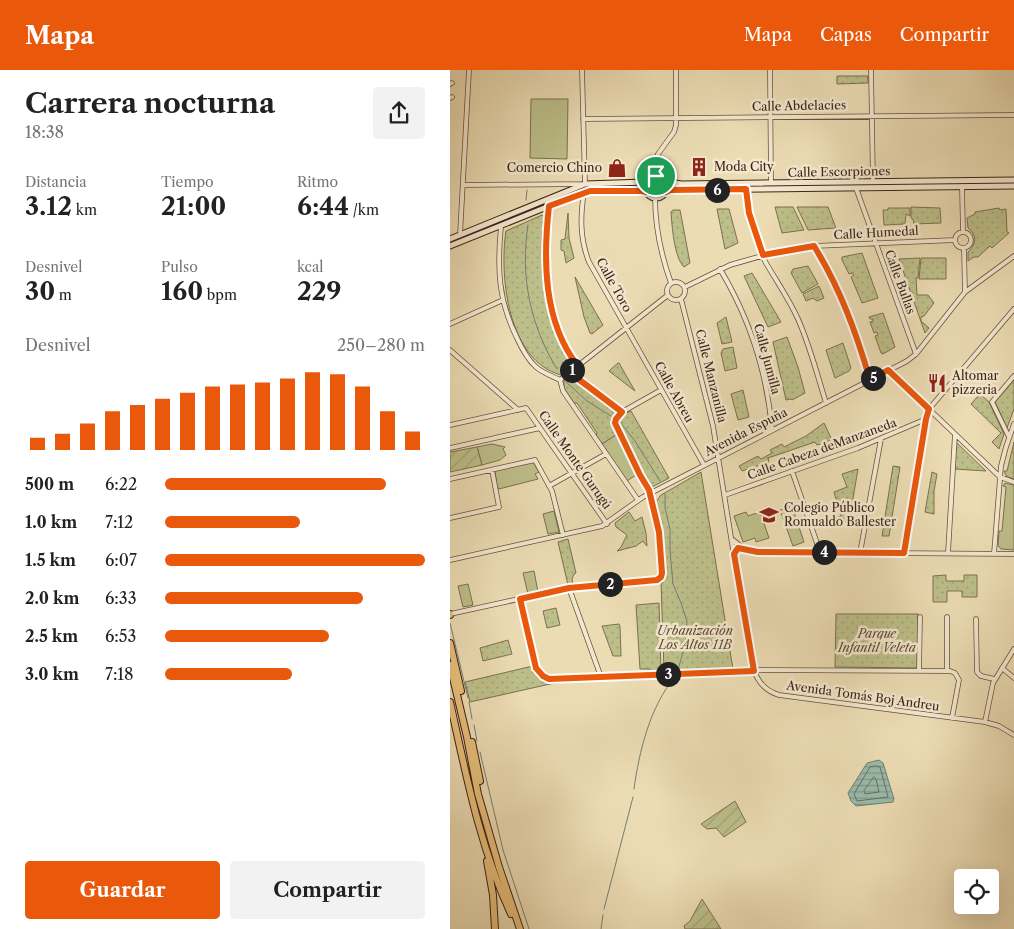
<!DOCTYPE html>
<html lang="es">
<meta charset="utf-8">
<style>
:root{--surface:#fff;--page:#f2f2f2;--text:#222;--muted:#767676;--accent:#ea580c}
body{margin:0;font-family:"Libre Caslon Text",serif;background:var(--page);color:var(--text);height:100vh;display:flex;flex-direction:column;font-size:19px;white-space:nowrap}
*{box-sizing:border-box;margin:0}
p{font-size:16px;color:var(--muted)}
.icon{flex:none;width:28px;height:28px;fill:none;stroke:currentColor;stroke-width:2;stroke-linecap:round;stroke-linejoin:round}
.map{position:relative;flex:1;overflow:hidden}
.sheet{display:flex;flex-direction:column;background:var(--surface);width:450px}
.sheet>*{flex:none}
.controls{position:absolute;left:504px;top:799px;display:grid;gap:10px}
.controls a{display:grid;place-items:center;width:45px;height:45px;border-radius:5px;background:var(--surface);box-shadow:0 5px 20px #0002;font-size:25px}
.pin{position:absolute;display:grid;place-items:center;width:42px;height:42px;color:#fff;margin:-21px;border:2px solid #fff;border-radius:50%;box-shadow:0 1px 5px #0007}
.km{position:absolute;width:25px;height:25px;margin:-12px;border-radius:50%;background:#222;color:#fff;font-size:14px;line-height:25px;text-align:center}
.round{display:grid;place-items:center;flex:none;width:52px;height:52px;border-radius:5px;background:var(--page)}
.head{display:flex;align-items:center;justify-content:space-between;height:85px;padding:0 25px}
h1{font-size:28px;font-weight:800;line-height:38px}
.stats{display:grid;grid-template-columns:repeat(3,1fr);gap:8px;height:85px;padding:5px 25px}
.stats div{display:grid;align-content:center}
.stats b{font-size:25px;font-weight:800}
.stats small{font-size:14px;font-weight:400}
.stats p{font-size:14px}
.chart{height:140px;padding:10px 25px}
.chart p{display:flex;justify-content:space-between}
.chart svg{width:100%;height:90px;margin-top:5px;stroke:var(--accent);stroke-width:6}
.action{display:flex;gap:10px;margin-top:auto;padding:10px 25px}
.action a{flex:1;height:58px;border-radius:5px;background:var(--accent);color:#fff;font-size:20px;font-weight:800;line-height:58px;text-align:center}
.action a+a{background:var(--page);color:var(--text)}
ul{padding:0 25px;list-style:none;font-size:16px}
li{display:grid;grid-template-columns:80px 60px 1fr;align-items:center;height:38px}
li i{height:12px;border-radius:6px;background:var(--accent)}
header{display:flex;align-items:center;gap:30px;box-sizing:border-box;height:70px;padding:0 25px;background:var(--accent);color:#fff}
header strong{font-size:24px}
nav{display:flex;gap:28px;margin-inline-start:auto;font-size:18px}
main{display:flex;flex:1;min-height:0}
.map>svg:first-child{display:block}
.grass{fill:#bdbf8a;stroke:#7c7051}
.park{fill:url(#park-dots);stroke:#7c7051}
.garden{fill:url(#garden-furrows);stroke:#7c7051}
.water{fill:url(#water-rules);stroke:#747e71}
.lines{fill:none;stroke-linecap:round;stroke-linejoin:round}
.shore{stroke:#6a6f62;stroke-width:1}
.stream{stroke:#747e71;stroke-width:1}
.street-casing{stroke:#68503f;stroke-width:5.5}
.secondary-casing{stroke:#3c2218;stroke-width:7}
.highway-casing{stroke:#3c2218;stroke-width:8}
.street{stroke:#f3e8ce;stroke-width:4}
.secondary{stroke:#f3e8ce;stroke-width:5}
.highway{stroke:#e6be7a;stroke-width:6}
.route-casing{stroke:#fff;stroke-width:10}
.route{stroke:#ea580c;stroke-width:6}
.labels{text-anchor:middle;stroke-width:5;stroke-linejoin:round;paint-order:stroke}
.street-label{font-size:12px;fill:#3c2218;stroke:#f3e8ce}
.poi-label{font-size:12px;fill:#3c2218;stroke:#f3e8ce;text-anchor:start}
.park-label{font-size:12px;font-style:italic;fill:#5c4934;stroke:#f3e8ce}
</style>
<header>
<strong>Mapa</strong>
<nav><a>Mapa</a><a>Capas</a><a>Compartir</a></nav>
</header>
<main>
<section class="sheet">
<div class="head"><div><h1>Carrera nocturna</h1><p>18:38</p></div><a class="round"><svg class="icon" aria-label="share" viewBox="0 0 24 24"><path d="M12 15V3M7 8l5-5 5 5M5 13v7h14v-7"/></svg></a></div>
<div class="stats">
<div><p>Distancia</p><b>3.12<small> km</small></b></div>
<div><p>Tiempo</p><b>21:00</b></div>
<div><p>Ritmo</p><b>6:44<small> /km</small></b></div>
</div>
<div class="stats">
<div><p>Desnivel</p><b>30<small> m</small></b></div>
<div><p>Pulso</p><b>160<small> bpm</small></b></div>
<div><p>kcal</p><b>229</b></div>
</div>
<div class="chart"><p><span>Desnivel</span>250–280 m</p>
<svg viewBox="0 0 160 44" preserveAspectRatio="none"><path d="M5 44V38M15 44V36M25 44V31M35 44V25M45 44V22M55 44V19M65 44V16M75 44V13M85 44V12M95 44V11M105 44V9M115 44V6M125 44V7M135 44V13M145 44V25M155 44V35"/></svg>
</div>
<ul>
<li><b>500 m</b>6:22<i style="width:85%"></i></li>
<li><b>1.0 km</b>7:12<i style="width:52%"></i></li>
<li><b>1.5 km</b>6:07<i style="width:100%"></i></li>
<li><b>2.0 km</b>6:33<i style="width:76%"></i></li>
<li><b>2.5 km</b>6:53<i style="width:63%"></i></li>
<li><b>3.0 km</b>7:18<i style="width:49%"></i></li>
</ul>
<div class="action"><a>Guardar</a><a>Compartir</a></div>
</section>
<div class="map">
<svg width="564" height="859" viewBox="0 0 564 859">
<defs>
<pattern id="park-dots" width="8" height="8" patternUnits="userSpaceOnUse" patternTransform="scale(1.25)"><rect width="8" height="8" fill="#bdbf8a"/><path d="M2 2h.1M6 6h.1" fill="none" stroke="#a3a476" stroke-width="1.8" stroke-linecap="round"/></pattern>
<pattern id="garden-furrows" width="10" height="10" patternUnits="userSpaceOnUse" patternTransform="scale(1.25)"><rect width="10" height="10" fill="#bdbf8a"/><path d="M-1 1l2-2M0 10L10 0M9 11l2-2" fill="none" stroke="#a3a476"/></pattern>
<pattern id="water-rules" width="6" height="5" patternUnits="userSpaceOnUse" patternTransform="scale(1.25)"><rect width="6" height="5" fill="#99bcad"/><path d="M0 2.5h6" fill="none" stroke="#7e988c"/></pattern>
</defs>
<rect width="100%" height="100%" fill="#ecdcb4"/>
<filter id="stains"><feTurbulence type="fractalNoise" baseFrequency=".004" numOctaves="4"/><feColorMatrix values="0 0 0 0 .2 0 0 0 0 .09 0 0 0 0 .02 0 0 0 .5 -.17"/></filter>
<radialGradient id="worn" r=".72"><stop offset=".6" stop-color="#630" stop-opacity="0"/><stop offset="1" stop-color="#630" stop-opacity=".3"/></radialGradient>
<!-- grass -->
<path class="grass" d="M81,29H118L117,89L80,88Z
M198 116a8 8 0 1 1 16 0a8 8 0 1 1-16 0Z
M167,364L186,405L177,411L152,374Z
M42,374L55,377L53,379L56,385L50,390L32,395L27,377Z
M83,392L89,402L85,404L88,409L49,419L47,416L45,401Z
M555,413L564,415V480L551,479L548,476L549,461H552L556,417L553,416Z
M342,436L354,472L343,476L330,440Z
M104,441L109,462L98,464L93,444Z
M296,442L298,446L310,442L319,468L306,472L305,468L293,472L284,446Z
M84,501L88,522L78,524L73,503Z
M18,514L23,535L13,537L8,516Z"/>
<!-- park -->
<path class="park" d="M387,6H418V13L387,14Z
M325,137H343L354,160L332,163Z
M347,137H378L386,158L358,160Z
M461,137L490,138L491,153L464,154L463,149L461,148Z
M438,138H460V146L456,144L455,154L434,155L433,140H438Z
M549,138L550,140L556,139L557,162L559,163L542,178L540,176L528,187H524L518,191V182C527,173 527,166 518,158L517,148L525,144V142Z
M267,139H279L288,173L275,179Z
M223,140H230L240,193L234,197C224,187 222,156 221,142Z
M118,143L119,168L124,188L116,193L114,181L111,180V170L115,169Z
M92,145L94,146C87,193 93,256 122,295L111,305C58,291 49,206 56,161Z
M412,183L428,228L412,233L401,207L404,205L402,203L399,204L392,190V187Z
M470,188L468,208H466L467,225H478L484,233L474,246L471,247V251L479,258L475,263L449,189Z
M471,188H496V209H469Z
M358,196L368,214L352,223L341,203L343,199Z
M302,203L331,252L318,257L294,206Z
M125,207L153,255L142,264L140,263L134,247Z
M369,216L374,228L367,231L363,228L356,231L353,224Z
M433,243L445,277L433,284L431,283L425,266L428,265L427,262L424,263L420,252L423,251V249H420L419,247Z
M276,247L282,272L272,274L267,253Z
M337,267L348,297L355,323L342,330L341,329L336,330L323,272Z
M393,273L401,298L399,301L385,308L376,280Z
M283,277L287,298L275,301L271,283L273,279Z
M168,293H169L185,321L159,301Z
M119,308H125L169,341L161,350L167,364L152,374L146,365L147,363L127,333H124L114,318V310Z
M564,310V339L557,358L545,332Z
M293,320L299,347L288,350L281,324Z
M530,324L539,332L554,364L549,379L542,372L551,363L521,334Z
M181,341L219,408L202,417L193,408L166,353L172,345Z
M374,353L382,370L367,375L365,372L318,388L319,392L292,401L289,396L308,386L311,389L322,383L320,380L332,374L334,377L356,366Z
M506,372L536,401L505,399Z
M564,372V409L557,407L554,401H557Z
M443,396L450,397L439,466H432Z
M408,399L399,452H375L391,446L384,422L397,417L392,404Z
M251,402L283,599L214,601L211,511L215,505L213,462L206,432L211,425Z
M482,402L487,404L484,421V444L475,442Z
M179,442L185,451L192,447L196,463L197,476L193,471L186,476L167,481L171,477L177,465L166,457L165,453Z
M118,469L126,503L124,504L122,509L123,514L118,515L108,472Z
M496,505V511H514V505H527V527H512V521H497V532H483V506Z
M209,533L211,602H200V599H190L186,535Z
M106,538L110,555L97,558L93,541Z
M386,544H468V598L385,597Z
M169,554L170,556L171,586H163L152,556Z
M58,570L62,584L33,591L30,578Z
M83,596C87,610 97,612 109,612L20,632L15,612Z"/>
<!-- garden -->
<path class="garden" d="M27,377L32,395L0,402V382Z
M285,731L296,752L274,767L266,758L257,759L251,754Z
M252,829L271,859H235L234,856L240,851Z"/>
<!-- water -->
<path class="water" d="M429,690L433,693L444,729L443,732L406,736L401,731L398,723L417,693Z"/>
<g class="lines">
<!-- shore -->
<path class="shore" d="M427,696L430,697L438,727L407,731L404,724L420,697Z
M424,707L426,709L429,722L415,724L414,721Z"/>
<!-- stream -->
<path class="stream" d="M76,130L77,120
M78,155C70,206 80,255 107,299
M116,312L137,331L161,346
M169,351L185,371L210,411
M215,424V438L220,459V481L223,514L231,533L237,551L235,575L228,600
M0,553L18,628
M19,632L22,649
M24,655L27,671
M30,682L53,780L79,859
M184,719C189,682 200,636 225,607
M154,839L183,727
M151,859L153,845"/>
<!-- street casing -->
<g class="street-casing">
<path id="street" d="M320,0L321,113
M421,0L423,111
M0,14L2,13
M0,28L2,27
M133,49L564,45
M207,106L208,84L224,62L226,55V0
M13,115L135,114L132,0
M512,117L513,161
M406,118L466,284
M296,119C297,140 306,175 316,193C327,212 339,229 348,249C360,276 367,304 376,333
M134,122C130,147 130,169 139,192L254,395
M205,127C205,158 211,185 221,213
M99,136C93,189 93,252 128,295
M51,156C47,198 48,230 67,268C72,279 77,289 86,297C93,303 102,306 110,310
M505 170a8 8 0 1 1 16 0a8 8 0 1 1-16 0Z
M10,165L19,0
M364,176C390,218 406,262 420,309
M514,178L515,222
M270,199C300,249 317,302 322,360
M217 221a9 9 0 1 1 18 0a9 9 0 1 1-18 0Z
M235,217L280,195L322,183L364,176L505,170
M231,229L263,356L301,591C305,607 312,620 329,625L535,652L549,656L564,665
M0,254L53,230
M0,280L68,340
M438,300L550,407L564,412
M119,302L172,342
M110,310L113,321L188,430
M110,310L218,225
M0,355L76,338L157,454
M559,367L542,332L564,306
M0,378L90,358
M342,401L370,482
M0,409L85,390L102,421L113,465
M99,416L156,384
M275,425L408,378L476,349
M0,448L49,437L42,400
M283,470L294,479L308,482L564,484
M410,483L431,369
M454,483L476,349L479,339L564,239
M498,483L505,364
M544,484L551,396L556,377L564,354
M0,490L152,456L193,427L457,291L466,284L515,222L564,186
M119,518L151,607
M71,529L86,598L93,606L99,609L299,602L309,600L500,601L505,603L509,610L502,648
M0,544L119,518L205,510L211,507L212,503L209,462L199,420L190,405L165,351L172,342L211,320
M526,549L527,602L531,606L544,609
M552,598L564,608
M469,600L470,547
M497,600V547
M535,652L543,613L564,579"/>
</g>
<!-- secondary casing -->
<g class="secondary-casing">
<path id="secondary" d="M195 117a11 11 0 1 1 22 0a11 11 0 1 1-22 0Z
M216,111L231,114L564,110
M216,122L220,120L564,116
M0,169L135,114L196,112
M0,176L134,122L192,121L197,122"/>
</g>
<!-- highway casing -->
<g class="highway-casing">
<path id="highway" d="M0,545V544
M0,573L11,621
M0,595L17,667L28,724L49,797L70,859
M0,632C16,704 30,778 61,844
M22,672L30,711
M37,791L43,825L45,859"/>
</g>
<!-- street -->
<use href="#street" class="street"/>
<!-- secondary -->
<use href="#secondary" class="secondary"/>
<!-- highway -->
<use href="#highway" class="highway"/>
</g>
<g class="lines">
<!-- route casing -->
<g class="route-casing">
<path id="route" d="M206,106C215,107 219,114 216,122L220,120L296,119L299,143L313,185L364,176C390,218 406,262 420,310L438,300L479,339L476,349L454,483L308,482L288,478L284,484L304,601L99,609L93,606L86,598L70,529L119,518L207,510L211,507L212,503L209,462L199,420L190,405L165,353L166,349L172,342L119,302L128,296C93,252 93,189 99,136L140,121H192L197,122C194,114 197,107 206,106Z"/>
</g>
<!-- route -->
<use href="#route" class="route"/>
</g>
<!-- icons -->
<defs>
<g id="building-bare" transform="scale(1.5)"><path d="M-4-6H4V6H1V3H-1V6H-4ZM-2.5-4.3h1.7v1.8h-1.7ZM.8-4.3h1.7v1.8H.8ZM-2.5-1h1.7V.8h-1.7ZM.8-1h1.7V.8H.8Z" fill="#8f2418" stroke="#f3e8ce" stroke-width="2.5" paint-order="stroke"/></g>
<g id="shop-bare" transform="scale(1.5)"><path d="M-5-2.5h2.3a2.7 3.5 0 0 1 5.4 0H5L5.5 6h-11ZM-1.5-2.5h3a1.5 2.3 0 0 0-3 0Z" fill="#8f2418" stroke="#f3e8ce" stroke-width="2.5" paint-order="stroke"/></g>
<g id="restaurant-bare" transform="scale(1.5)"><path d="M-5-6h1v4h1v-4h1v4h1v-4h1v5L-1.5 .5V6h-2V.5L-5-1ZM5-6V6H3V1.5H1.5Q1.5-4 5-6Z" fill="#8f2418" stroke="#f3e8ce" stroke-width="2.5" paint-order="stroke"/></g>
<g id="school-bare" transform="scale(1.5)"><path d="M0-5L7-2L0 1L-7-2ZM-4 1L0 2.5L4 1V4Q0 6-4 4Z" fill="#8f2418" stroke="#f3e8ce" stroke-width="2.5" paint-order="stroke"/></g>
</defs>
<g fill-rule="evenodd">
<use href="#building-bare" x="249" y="97"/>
<use href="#shop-bare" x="167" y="98"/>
<use href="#restaurant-bare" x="487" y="313"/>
<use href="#school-bare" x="319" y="445"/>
</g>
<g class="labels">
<!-- street labels -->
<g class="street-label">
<text transform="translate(349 36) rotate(-1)" y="4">Calle Abdelacíes</text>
<text transform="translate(389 102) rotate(-1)" y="4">Calle Escorpiones</text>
<text transform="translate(426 163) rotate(-3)" y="4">Calle Humedal</text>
<text transform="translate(450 212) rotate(70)" y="4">Calle Bullas</text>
<text transform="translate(164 215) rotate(61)" y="4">Calle Toro</text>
<text transform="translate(317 289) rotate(75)" y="4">Calle Jumilla</text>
<text transform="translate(261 306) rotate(76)" y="4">Calle Manzanilla</text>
<text transform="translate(224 322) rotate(61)" y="4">Calle Abreu</text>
<text transform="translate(296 362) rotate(-27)" y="4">Avenida Espuña</text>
<text transform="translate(372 379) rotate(-20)" y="4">Calle Cabeza deManzaneda</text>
<text transform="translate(125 390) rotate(55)" y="4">Calle Monte Gurugú</text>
<text transform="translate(413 626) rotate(8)" y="4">Avenida Tomás Boj Andreu</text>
</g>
<!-- poi labels -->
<g class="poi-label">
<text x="264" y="101">Moda City</text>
<text x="152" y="102" text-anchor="end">Comercio Chino</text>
<text x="502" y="310">Altomar<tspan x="502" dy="14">pizzeria</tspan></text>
<text x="334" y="442">Colegio Público<tspan x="334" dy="14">Romualdo Ballester</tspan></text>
</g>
<!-- park labels -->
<g class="park-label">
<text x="245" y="565">Urbanización<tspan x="245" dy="14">Los Altos 11B</tspan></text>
<text x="427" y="568">Parque<tspan x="427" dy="14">Infantil Veleta</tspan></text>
</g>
</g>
<rect width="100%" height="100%" filter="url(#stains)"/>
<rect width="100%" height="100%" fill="url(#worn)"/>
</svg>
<div class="controls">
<a><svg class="icon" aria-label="locate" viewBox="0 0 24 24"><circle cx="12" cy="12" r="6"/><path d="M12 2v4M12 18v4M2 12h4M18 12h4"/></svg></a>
</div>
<div class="pin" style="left:206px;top:106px;background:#1e9e55"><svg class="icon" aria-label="arrive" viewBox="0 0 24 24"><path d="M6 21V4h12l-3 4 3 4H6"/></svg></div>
<b class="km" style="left:122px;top:300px">1</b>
<b class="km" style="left:160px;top:514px">2</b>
<b class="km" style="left:218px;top:604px">3</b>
<b class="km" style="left:374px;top:482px">4</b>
<b class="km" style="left:423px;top:308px">5</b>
<b class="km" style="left:267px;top:120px">6</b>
</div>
</main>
